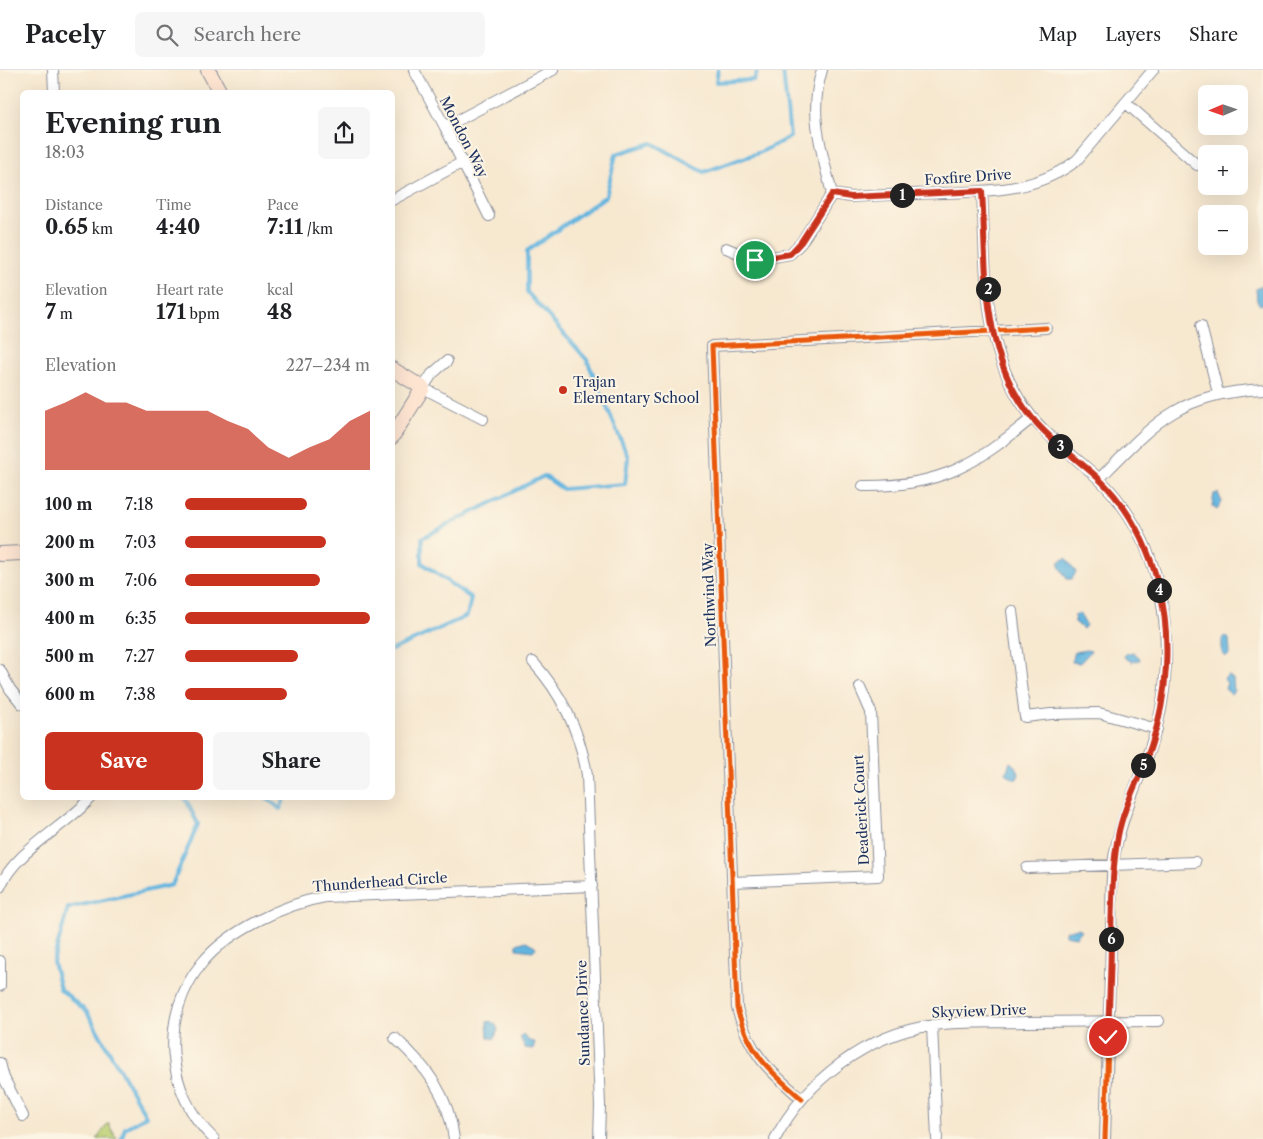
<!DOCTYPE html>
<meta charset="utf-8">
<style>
:root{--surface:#fff;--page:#f6f6f6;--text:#202124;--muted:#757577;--line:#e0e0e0;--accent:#c8321e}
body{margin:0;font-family:"Libre Caslon Text",serif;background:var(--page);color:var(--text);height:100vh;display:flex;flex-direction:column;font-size:19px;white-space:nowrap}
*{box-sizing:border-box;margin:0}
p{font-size:16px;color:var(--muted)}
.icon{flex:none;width:28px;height:28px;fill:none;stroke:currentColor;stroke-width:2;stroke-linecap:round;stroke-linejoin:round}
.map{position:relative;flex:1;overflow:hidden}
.drawer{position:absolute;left:20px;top:20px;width:375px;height:710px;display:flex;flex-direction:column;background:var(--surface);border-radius:8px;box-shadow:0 5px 20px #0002}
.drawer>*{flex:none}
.needle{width:32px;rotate:268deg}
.controls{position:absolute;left:1198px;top:15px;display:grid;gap:10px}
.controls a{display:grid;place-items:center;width:50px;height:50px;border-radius:8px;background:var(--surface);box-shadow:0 5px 20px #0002;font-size:25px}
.pin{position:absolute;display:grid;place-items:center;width:42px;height:42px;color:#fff;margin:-21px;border:2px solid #fff;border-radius:50%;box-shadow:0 1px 5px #0007}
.km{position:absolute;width:25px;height:25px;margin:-12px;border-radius:50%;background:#222;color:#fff;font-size:14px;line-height:25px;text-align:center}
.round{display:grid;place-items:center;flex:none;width:52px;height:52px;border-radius:8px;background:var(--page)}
.headline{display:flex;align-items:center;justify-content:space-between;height:85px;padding:0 25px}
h1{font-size:28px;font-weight:700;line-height:38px}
.metrics{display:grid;grid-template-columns:repeat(3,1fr);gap:8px;height:85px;padding:5px 25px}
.metrics div{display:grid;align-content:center}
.metrics b{font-size:21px;font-weight:700}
.metrics small{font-size:14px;font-weight:400}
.metrics p{font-size:14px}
.chart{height:140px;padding:10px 25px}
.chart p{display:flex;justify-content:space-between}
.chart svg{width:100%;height:90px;margin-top:5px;fill:var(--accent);opacity:.7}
.primary-button{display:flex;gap:10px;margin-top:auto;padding:10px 25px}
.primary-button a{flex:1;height:58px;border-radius:8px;background:var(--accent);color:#fff;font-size:20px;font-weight:700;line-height:58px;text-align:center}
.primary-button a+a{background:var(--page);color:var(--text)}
ul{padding:0 25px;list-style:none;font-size:16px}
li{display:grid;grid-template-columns:80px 60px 1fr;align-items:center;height:38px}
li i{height:12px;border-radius:6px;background:var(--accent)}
header{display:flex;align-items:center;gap:30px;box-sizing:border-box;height:70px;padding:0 25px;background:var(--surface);border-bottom:1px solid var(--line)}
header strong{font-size:24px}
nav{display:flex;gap:28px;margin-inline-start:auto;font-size:18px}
.search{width:350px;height:45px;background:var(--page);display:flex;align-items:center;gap:12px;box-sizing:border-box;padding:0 18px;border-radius:8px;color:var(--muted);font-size:19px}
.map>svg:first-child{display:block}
.green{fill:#bccf73;stroke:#6c7f68}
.water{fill:#64b5df;stroke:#40729e}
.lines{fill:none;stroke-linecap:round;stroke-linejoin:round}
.stream{stroke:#64b5df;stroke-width:4}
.street-casing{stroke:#898c97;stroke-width:12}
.secondary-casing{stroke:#898c97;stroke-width:16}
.street{stroke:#fff;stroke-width:10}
.secondary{stroke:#fde4d1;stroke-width:14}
.cycleway-casing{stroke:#fcf5e5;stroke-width:8}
.cycleway{stroke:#e8590c;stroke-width:5}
.route-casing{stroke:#fff;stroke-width:10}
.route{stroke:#c8321e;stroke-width:6}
.poi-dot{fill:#c8321e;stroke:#fcf5e5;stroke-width:2}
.labels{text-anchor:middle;stroke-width:4;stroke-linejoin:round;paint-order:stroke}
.street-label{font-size:14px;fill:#1b2f5e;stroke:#fcf5e5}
.poi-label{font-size:14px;fill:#1b2f5e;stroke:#fcf5e5;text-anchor:start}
</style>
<header>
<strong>Pacely</strong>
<div class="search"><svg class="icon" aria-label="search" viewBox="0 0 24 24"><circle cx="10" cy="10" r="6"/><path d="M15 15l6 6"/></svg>Search here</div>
<nav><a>Map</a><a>Layers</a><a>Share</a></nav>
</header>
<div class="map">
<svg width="1263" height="1069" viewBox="0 0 1263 1069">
<rect width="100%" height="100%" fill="#fcf5e5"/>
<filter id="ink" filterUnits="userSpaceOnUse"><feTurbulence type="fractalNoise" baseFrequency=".02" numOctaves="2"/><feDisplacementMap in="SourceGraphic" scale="10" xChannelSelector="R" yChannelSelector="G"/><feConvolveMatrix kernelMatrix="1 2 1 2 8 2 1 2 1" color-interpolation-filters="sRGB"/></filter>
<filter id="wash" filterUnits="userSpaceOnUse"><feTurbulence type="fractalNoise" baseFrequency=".0096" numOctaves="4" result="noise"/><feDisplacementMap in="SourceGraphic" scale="20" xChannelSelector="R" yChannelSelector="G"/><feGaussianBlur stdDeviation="1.12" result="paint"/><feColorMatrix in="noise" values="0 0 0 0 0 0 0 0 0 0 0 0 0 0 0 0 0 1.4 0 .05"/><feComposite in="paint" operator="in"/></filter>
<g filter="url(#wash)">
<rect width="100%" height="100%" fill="#f7e8d0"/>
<!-- green -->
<path class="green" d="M108,1053L117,1069H97Z"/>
<!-- water -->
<path class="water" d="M1263,215V234L1260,235L1257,231L1256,219Z
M1218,423L1222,432L1217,440L1212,436L1214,424Z
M1066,488L1076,502L1072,509H1067L1059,496V492Z
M1079,543L1086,555L1083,559L1074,551L1075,545Z
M1226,566L1229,569L1230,584L1226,587L1222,583V569Z
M1086,580L1091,581L1080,593L1072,592L1075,582Z
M1133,582L1139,587L1140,590L1132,592L1124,587L1125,584Z
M1228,605L1233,609L1234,621L1231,624L1225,619L1227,613L1224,609Z
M1010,692L1016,696L1019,704L1017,709H1013L1006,703Z
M1078,858L1082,860L1076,867L1065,865V861Z
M526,871L535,876L536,878L533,881L517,879V874Z
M490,951L496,955L498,960L494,969L488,967L487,952Z
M523,964L529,971L535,972L533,979L525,978L520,967Z"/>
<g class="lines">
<!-- stream -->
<path class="stream" d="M718,0L716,12L754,10L758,0
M392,580L467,546L471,528L422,493V468L544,406L563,419L625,414L628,387L587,290L527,222V181L606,126L616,84L652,73L704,102L761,82L790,67L783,1L781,0
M267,728L280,739L285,728
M121,1069L125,1058L146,1046L87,942L60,919L53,892L68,838L172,815L198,754L185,728"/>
</g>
</g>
<g filter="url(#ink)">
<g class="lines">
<!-- street casing -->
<g class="street-casing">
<path id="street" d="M53,0L54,22
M414,0L445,57L489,146
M822,0C808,45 822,80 832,124L851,127C881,125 912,124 943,123C991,121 1038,121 1077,90L1153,0
M1126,33L1197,95
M445,57L553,0
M982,121C986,191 981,267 1019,329C1039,362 1070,382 1098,408C1128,436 1150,477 1159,518C1170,569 1169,628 1150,678C1136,717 1119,752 1113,794C1110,821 1112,849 1111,876C1109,940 1107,1005 1105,1069
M392,130L461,93
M726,178L755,190L790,184L801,173L832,124
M1201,256L1218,323
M447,291L432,304L423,318L483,349
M1099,409C1156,351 1178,324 1263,319
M863,416C940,417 975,395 1032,348
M1012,541L1025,647L1051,644L1099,643L1157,659
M533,592C563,625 580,661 587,705L600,1036L599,1069
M0,600L10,619L22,634
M1027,798L1195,792
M732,812L878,806L871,642L860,617
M0,817C16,780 64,758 91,728
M0,891V916
M932,955L937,1069
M395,968C427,997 449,1026 454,1069
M0,993L4,1008L23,1046
M802,1029C768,1000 749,983 737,938L712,276L1046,258
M214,1069C165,1023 159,945 202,893C228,861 284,834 325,827L592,816
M775,1069C806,1010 867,964 934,955C964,951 995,953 1025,952C1070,952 1114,951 1159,951"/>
</g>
<!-- secondary casing -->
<g class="secondary-casing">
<path id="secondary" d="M208,0L220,22
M392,299L423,318L392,367
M0,484L22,483"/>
</g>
<!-- street -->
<use href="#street" class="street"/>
<!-- secondary -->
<use href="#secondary" class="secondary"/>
<!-- cycleway casing -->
<g class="cycleway-casing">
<path id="cycleway" d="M982,121C986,191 981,267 1019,329C1039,362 1070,382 1098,408C1128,436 1150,477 1159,518C1170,569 1169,628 1150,678C1136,717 1119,752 1113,794C1110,821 1112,849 1111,876C1109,940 1107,1005 1105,1069
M802,1029C768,1000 749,983 737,938L712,276L1046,258"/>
</g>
<!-- cycleway -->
<use href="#cycleway" class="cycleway"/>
</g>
</g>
<g class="lines" filter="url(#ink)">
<!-- route casing -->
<g class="route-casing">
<path id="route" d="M755,190L790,184L801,172L832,124L851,127L982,121C987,198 980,286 1033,349C1051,371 1076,388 1097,407C1127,435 1147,474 1158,513C1172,564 1168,626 1151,676C1141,706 1124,734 1118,766C1112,799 1112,832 1111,866C1111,900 1109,933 1108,967"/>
</g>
<!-- route -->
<use href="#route" class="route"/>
</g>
<!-- markers -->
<circle class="poi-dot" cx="563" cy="320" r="5"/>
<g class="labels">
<!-- street labels -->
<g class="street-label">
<text transform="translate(464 67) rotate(63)" y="5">Mondon Way</text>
<text transform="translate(968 107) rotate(-4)" y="5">Foxfire Drive</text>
<text transform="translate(709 525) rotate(-92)" y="5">Northwind Way</text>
<text transform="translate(861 740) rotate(-93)" y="5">Deaderick Court</text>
<text transform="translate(380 812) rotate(-4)" y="5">Thunderhead Circle</text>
<text transform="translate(979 941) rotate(-2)" y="5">Skyview Drive</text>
<text transform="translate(583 943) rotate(-92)" y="5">Sundance Drive</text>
</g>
<!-- poi labels -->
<g class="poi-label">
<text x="573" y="317">Trajan<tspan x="573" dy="16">Elementary School</tspan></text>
</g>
</g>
</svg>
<div class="controls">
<a><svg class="needle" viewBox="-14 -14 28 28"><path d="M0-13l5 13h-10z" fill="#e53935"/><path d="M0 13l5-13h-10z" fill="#757577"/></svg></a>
<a>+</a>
<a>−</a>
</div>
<div class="pin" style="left:755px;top:190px;background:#1e9e55"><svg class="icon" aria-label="arrive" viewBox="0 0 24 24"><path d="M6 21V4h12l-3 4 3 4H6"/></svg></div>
<div class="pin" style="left:1108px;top:967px;background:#d93025"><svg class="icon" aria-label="check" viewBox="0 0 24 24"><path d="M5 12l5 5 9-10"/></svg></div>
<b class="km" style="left:902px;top:125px">1</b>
<b class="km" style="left:988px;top:219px">2</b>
<b class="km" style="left:1060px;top:376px">3</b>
<b class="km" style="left:1159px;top:520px">4</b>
<b class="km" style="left:1143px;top:695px">5</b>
<b class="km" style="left:1111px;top:869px">6</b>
<section class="drawer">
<div class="headline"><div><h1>Evening run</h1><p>18:03</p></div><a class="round"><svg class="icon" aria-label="share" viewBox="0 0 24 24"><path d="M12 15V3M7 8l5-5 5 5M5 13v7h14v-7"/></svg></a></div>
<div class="metrics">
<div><p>Distance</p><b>0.65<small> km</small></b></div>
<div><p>Time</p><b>4:40</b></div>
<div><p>Pace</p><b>7:11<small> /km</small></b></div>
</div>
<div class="metrics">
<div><p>Elevation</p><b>7<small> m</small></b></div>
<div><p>Heart rate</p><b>171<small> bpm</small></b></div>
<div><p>kcal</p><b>48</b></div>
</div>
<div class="chart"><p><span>Elevation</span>227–234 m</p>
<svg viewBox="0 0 160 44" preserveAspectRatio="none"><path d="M0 44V15L10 11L20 6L30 11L40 11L50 15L60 15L70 15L80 15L90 20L100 24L110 33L120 38L130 33L140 29L150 20L160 15V44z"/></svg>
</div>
<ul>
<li><b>100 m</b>7:18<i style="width:66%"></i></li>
<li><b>200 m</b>7:03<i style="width:76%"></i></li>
<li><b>300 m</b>7:06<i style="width:73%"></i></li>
<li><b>400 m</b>6:35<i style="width:100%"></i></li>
<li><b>500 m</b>7:27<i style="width:61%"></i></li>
<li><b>600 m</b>7:38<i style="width:55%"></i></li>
</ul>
<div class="primary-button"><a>Save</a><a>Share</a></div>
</section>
</div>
